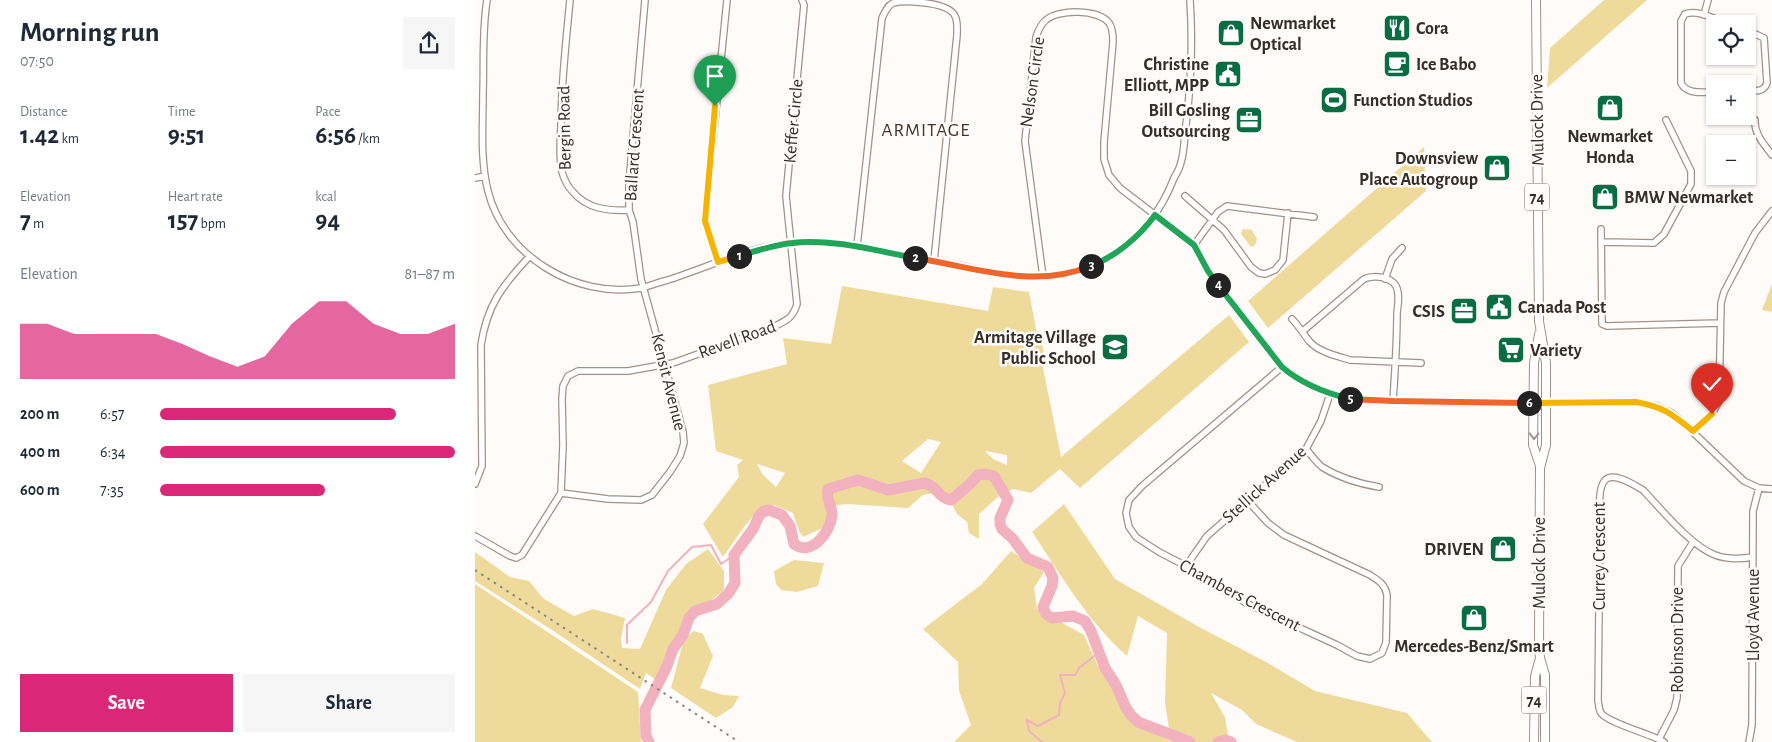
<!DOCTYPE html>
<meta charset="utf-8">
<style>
:root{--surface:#fff;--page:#f6f6f7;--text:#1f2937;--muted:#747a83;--accent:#db2777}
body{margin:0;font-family:"Alegreya Sans",sans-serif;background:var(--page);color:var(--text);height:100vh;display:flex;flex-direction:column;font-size:19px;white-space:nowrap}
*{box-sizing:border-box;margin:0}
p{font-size:16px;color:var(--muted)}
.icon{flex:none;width:28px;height:28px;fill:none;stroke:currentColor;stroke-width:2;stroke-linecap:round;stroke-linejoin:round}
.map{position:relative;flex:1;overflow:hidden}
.sheet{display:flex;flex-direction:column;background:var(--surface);width:475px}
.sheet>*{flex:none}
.buttons{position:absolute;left:1231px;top:15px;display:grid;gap:10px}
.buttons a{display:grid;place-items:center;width:50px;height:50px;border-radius:0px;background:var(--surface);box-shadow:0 1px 4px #0004;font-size:25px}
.pin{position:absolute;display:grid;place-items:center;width:42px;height:42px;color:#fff;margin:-51px -21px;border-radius:50% 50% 50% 0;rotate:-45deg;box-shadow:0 0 5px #0007}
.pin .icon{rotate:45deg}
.km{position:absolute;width:25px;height:25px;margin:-12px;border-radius:50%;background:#222;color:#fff;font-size:14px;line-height:25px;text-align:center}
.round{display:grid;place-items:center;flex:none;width:52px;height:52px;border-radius:0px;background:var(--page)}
.head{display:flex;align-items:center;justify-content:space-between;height:85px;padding:0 20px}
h1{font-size:28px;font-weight:600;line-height:38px}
.metrics{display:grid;grid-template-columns:repeat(3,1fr);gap:8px;height:85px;padding:5px 20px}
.metrics div{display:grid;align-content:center}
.metrics b{font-size:25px;font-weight:600}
.metrics small{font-size:14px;font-weight:400}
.metrics p{font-size:14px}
.chart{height:140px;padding:10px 20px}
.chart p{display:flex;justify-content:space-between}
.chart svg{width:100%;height:90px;margin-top:5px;fill:var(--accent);opacity:.7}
.button{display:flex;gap:10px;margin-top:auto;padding:10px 20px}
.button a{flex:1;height:58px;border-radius:0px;background:var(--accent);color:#fff;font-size:20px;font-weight:600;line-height:58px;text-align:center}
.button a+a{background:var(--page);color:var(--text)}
ul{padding:0 20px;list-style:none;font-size:16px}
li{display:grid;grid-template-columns:80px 60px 1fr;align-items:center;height:38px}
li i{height:12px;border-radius:6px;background:var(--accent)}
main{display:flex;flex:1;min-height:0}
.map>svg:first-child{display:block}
.green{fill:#eedb9c;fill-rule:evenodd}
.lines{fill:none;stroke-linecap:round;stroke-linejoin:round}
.stream{stroke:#f2b1be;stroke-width:2}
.river{stroke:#f2b1be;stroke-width:11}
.minor-casing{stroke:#a29188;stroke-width:8}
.major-casing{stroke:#a29188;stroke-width:10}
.minor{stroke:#fff;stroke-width:5.5}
.major{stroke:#fff;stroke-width:8}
.rail{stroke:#8a8481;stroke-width:2;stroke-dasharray:2.5 5;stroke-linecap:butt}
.oneway{stroke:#9a9694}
.split-1-casing{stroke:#fff;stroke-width:10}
.split-2-casing{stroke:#fff;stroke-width:10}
.split-3-casing{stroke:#fff;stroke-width:10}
.split-4-casing{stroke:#fff;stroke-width:10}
.split-5-casing{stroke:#fff;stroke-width:10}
.split-6-casing{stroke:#fff;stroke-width:10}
.split-7-casing{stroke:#fff;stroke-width:10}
.split-1{stroke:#f5b400;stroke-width:6}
.split-2{stroke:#22a559;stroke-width:6}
.split-3{stroke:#f0652b;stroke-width:6}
.split-4{stroke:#22a559;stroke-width:6}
.split-5{stroke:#22a559;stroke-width:6}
.split-6{stroke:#f0652b;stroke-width:6}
.split-7{stroke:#f5b400;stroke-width:6}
.labels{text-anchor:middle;stroke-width:5;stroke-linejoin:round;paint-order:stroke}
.shield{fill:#fffbf9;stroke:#726c68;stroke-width:1}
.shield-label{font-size:16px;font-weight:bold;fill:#352e2a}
.poi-label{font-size:18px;font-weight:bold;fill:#352e2a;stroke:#fffbf9;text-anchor:start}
.street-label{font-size:18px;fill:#352e2a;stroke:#fffbf9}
.neighbourhood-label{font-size:19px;letter-spacing:1px;fill:#43352d;stroke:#fffbf9}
</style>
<main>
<section class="sheet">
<div class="head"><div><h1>Morning run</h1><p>07:50</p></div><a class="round"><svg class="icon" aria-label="share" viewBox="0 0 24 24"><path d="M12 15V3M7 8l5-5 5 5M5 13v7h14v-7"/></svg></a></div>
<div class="metrics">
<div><p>Distance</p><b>1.42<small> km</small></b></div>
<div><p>Time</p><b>9:51</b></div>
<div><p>Pace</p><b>6:56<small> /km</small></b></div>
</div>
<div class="metrics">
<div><p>Elevation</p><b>7<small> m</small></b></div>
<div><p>Heart rate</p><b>157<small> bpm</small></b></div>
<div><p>kcal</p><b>94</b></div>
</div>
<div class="chart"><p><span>Elevation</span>81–87 m</p>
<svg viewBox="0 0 160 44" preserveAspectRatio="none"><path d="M0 44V17L10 17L20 22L30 22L40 22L50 22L60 27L70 33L80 38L90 33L100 17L110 6L120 6L130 17L140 22L150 22L160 17V44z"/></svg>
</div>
<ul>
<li><b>200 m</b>6:57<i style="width:80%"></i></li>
<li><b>400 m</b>6:34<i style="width:100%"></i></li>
<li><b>600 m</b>7:35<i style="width:56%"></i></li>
</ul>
<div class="button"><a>Save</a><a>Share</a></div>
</section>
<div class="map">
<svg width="1297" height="742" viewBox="0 0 1297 742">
<rect width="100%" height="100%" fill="#fffbf9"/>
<!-- green -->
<path class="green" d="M1129,0H1172L1072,88L1075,48Z
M1235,48L1240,49V56H1250V62L1234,58Z
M949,147L951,191L793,328L773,301Z
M768,229L777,230L782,239L780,245L776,247L766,234Z
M1297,284V312L1287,310Z
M367,286L513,311L518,287L554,292L564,344H567L570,357L566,358L586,457L754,315L774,342L605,488L585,469L556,493L538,489L524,496L504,514V539L494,533L492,522L482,514L470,491L448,495L433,508L373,504L353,506L352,526L328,537L324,531L318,513L299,505L282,511L269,527L248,557L228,524L264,477L262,465L268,460L241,451L233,385L312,364L308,338L356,344ZM453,439L466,442L446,473L427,461ZM510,451L532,455V465L518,459ZM282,464L310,473L301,487L288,475Z
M589,504L640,579L726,628L791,662L840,691L932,713L957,742H822L781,724L767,710L736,693L750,717L754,742H479L496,725L484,691L483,662L448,629L507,584L536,551L569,572L559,588L562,609L609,635L623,666L666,726L696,741L690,703L692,633L663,616L652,656C613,622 586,575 557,532Z
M233,549L249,571V590L212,620L185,673L180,679L171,673L165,689L80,632L0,581V552L35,577L54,581L69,599L99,616L118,609L150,618L146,638L147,648L165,649L191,590L211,564Z
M319,560L349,563L343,586L322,592L306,590L301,584L299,571Z
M0,584L163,692L166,742H0Z
M219,631L228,634L238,656L225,688L248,695L264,696L258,707L241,718L196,688L209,639Z"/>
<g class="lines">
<!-- stream -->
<path class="stream" d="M152,643V625L176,602L193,571L217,547L236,545L246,564L259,555
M567,742L554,731L552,720L563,726L584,715L585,703L590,693L585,675H600L604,668L623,653"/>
<!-- river -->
<path class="river" d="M174,742L171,736L170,710L192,666L198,649L208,635L214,618L220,611L242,604L253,594L260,583L259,555L278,529L284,516L289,511L294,510L307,515L315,526L319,544C336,557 355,533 357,516C358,506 350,499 353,489L383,480L413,490L449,483C462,485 464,499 476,500L494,485L503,475L510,474L519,476L533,500L525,518V524L527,529L538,539L552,558L573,567L578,578L577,586L568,607L571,614L577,618L598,616L610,621L616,631L630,668L641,685L651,708L656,715L663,722L715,742
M743,742L750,740L756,742"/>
<!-- minor casing -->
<g class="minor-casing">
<path id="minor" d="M12,0C7,31 9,62 8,93C8,125 5,160 13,191C29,256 101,299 166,288C175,286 184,282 193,280C234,267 285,242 327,242C362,242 396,249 431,256C450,260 469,263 488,266C505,270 522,275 539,276C612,282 673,246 699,178C702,173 705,168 706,162C709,153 709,142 710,133C716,89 718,45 715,0
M95,0C91,42 86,84 86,126C85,141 84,158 87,172C89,179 93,187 98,192C112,209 133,211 154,210
M1229,15L1233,0
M1272,30L1289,38L1292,83C1289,92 1281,91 1272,91
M1240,92C1228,92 1212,95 1206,83V21L1210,14C1223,9 1242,20 1254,24
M1280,120C1279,134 1289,144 1297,155
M0,178L10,176
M710,196L749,230L776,267L784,273L790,274L800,270L808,260L813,213
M1126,229L1127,324L1132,326L1245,323
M1127,242L1179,243L1189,234L1216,184V171L1191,120
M719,245L743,212L752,206L839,217
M382,246L407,18C410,12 412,6 418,3C431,0 474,2 480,16C483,22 482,29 482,35L459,261
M243,262L231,221V209L252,0
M568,277L550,141L561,37C563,31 566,24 571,20C583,9 624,9 634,23C638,28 638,36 638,42L629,142V159L634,175L645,188L719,245L733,271L747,291L792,349L807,367L816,374L840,388L855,394L876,399L918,401L1071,403L1161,402L1182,406L1197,413L1203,418L1269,481L1284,488L1297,489
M910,279L917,259L927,248
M817,319C824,326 829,335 835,342C844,352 862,356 875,360L946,363
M828,331L889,279C898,275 915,276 921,286C925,294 923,305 922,313C922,343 920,372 918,401
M1219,431L1237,414L1244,401L1246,303L1249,292L1280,233L1297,211
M831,449C836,455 841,462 847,467C863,477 886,484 904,487
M0,484L7,466L6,345C12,305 27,286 54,257
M86,493L133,499L166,500L177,495L195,472L205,456L209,443L208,432L198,395L166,279L158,222L154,210V183L170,0
M772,500L793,523L809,535L895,575C903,580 910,584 912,595L911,642L907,653L895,659L882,656L862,645L775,605L745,588L711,566L684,552L661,537L654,527L651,513L654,500L667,486L807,367
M0,536L35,556L41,558L47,555L86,493L88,445L87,399L88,386L93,376L103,371H153L198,363L298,327C311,321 318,318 322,304L311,196L329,5L327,0
M711,566L732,536L831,449L846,421L855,394
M1184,739L1199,710L1202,698L1203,566L1218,542
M1189,742C1176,734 1133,723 1126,713C1124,710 1124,705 1123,701L1125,512C1122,469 1137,471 1168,490C1186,509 1216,546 1240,555C1251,559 1266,559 1278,557
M1274,742L1277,725L1278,511L1284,488"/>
</g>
<!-- major casing -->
<g class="major-casing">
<path id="major" d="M1061,0L1064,321L1071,363V445L1065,468L1064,645L1065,658L1070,675V742
M1064,334L1059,363L1058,445L1065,466
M1059,742L1060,676L1065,658"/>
</g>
<!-- minor -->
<use href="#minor" class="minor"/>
<!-- major -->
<use href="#major" class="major"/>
<!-- rail -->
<path class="rail" d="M0,570L264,742"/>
</g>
<!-- one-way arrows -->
<defs><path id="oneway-chevron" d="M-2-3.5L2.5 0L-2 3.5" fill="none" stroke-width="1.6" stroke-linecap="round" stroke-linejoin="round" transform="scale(1.25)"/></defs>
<use class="oneway" href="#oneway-chevron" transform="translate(1059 436) rotate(91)"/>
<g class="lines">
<!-- split-1 casing -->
<g class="split-1-casing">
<path id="split-1" d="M240,106L230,221L243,262L264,256"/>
</g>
<!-- split-2 casing -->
<g class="split-2-casing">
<path id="split-2" d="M264,256C281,251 298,245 317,243C356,238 402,251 440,258"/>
</g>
<!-- split-3 casing -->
<g class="split-3-casing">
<path id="split-3" d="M440,258C500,267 557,290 616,266"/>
</g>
<!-- split-4 casing -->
<g class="split-4-casing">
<path id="split-4" d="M616,266C641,256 664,237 680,215L719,245L733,271L743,285"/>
</g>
<!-- split-5 casing -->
<g class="split-5-casing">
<path id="split-5" d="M743,285L807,367C827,384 850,393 875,399"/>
</g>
<!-- split-6 casing -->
<g class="split-6-casing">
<path id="split-6" d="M875,399L918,401L1054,403"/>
</g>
<!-- split-7 casing -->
<g class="split-7-casing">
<path id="split-7" d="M1054,403L1161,402C1189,407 1197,414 1218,431L1237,414"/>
</g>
<!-- split-1 -->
<use href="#split-1" class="split-1"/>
<!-- split-2 -->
<use href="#split-2" class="split-2"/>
<!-- split-3 -->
<use href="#split-3" class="split-3"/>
<!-- split-4 -->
<use href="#split-4" class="split-4"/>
<!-- split-5 -->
<use href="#split-5" class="split-5"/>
<!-- split-6 -->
<use href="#split-6" class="split-6"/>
<!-- split-7 -->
<use href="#split-7" class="split-7"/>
</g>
<!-- icons -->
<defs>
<g id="restaurant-square" transform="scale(1.4375)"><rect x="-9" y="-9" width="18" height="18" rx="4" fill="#096d43" stroke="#fffbf9"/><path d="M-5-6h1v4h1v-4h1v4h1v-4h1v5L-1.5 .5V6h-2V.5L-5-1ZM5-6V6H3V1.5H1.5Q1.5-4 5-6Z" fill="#fff"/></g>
<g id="shop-square" transform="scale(1.4375)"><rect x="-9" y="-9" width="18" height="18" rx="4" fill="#096d43" stroke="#fffbf9"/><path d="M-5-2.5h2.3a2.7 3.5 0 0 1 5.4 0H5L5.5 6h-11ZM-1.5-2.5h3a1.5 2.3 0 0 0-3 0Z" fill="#fff"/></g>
<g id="cafe-square" transform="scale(1.4375)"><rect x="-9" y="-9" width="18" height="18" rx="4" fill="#096d43" stroke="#fffbf9"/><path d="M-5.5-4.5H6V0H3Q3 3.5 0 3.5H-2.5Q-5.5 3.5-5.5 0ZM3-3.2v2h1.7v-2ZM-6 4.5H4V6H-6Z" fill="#fff"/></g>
<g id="civic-square" transform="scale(1.4375)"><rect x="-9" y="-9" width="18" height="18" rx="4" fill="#096d43" stroke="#fffbf9"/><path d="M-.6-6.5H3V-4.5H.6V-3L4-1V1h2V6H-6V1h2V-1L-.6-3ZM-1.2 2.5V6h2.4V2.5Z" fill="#fff"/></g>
<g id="stadium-square" transform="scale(1.4375)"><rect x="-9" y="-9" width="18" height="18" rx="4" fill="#096d43" stroke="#fffbf9"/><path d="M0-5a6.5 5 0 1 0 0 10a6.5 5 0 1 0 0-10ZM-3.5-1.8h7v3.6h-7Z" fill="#fff"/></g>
<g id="office-square" transform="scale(1.4375)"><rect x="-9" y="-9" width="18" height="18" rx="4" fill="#096d43" stroke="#fffbf9"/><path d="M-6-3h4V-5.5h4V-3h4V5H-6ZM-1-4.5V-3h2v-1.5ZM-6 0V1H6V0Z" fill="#fff"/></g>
<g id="school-square" transform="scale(1.4375)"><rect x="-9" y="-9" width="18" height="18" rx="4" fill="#096d43" stroke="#fffbf9"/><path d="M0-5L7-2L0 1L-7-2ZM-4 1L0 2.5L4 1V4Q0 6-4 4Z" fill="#fff"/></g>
<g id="supermarket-square" transform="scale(1.4375)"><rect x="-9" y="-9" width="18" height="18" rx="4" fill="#096d43" stroke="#fffbf9"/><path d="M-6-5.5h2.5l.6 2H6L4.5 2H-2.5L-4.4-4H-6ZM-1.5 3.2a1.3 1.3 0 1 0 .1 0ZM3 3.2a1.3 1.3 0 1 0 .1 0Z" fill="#fff"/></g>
</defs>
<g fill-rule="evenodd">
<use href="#restaurant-square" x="922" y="28"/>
<use href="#shop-square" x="756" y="33"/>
<use href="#cafe-square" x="922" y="64"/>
<use href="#civic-square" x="753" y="74"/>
<use href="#stadium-square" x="859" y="100"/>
<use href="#shop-square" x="1135" y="108"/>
<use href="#office-square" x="774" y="120"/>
<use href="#shop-square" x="1022" y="168"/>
<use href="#shop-square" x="1130" y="197"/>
<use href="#civic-square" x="1024" y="307"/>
<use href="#office-square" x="989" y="311"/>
<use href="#school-square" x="640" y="347"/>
<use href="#supermarket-square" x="1036" y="350"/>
<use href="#shop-square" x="1028" y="549"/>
<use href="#shop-square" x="999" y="618"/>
</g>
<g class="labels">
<!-- shield labels -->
<g class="shield">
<rect x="1049.5" y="183.5" width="25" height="27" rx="4"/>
<rect x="1046.5" y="686.5" width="25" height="27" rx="4"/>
</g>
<g class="shield-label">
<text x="1062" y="203">74</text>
<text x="1059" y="706">74</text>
</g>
<!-- poi labels -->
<g class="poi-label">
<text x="775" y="29">Newmarket<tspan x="775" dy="21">Optical</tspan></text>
<text x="941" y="34">Cora</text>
<text x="734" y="70" text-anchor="end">Christine<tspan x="734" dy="21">Elliott, MPP</tspan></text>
<text x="941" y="70">Ice Babo</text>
<text x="878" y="106">Function Studios</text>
<text x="755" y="116" text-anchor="end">Bill Gosling<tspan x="755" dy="21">Outsourcing</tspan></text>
<text x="1135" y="142" text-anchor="middle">Newmarket<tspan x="1135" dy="21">Honda</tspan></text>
<text x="1003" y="164" text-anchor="end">Downsview<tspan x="1003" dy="21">Place Autogroup</tspan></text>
<text x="1149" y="203">BMW Newmarket</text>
<text x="1043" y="313">Canada Post</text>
<text x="970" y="317" text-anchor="end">CSIS</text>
<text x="621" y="343" text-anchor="end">Armitage Village<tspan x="621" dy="21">Public School</tspan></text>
<text x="1055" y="356">Variety</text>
<text x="1009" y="555" text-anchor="end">DRIVEN</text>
<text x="999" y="652" text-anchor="middle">Mercedes-Benz/Smart</text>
</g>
<!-- street labels -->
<g class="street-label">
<text transform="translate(557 82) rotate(-82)" y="6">Nelson Circle</text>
<text transform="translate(1062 120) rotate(-91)" y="6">Mulock Drive</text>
<text transform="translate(318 121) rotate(-85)" y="6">Keffer Circle</text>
<text transform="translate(89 128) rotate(-91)" y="6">Bergin Road</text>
<text transform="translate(159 145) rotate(-86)" y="6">Ballard Crescent</text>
<text transform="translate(262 339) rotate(-20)" y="6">Revell Road</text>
<text transform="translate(194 382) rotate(76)" y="6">Kensit Avenue</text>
<text transform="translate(789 484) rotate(-42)" y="6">Stellick Avenue</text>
<text transform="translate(1124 556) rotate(-90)" y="6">Currey Crescent</text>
<text transform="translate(1064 563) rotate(-90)" y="6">Mulock Drive</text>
<text transform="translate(765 595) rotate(28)" y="6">Chambers Crescent</text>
<text transform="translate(1278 615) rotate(-90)" y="6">Lloyd Avenue</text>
<text transform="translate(1202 640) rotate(-90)" y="6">Robinson Drive</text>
</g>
<!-- neighbourhood labels -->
<g class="neighbourhood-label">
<text x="451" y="136">ARMITAGE</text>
</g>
</g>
</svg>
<div class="buttons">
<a><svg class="icon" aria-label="locate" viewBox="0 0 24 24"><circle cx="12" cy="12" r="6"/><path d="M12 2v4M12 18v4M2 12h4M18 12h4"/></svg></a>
<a>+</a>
<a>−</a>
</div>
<div class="pin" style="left:240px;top:106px;background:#1e9e55"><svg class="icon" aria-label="arrive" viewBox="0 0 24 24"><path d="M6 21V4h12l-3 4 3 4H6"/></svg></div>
<div class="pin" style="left:1237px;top:414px;background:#d93025"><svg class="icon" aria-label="check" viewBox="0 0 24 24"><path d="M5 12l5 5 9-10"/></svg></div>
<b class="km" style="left:264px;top:256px">1</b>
<b class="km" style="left:440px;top:258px">2</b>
<b class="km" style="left:616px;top:266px">3</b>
<b class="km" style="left:743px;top:285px">4</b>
<b class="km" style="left:875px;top:399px">5</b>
<b class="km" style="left:1054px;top:403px">6</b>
</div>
</main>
